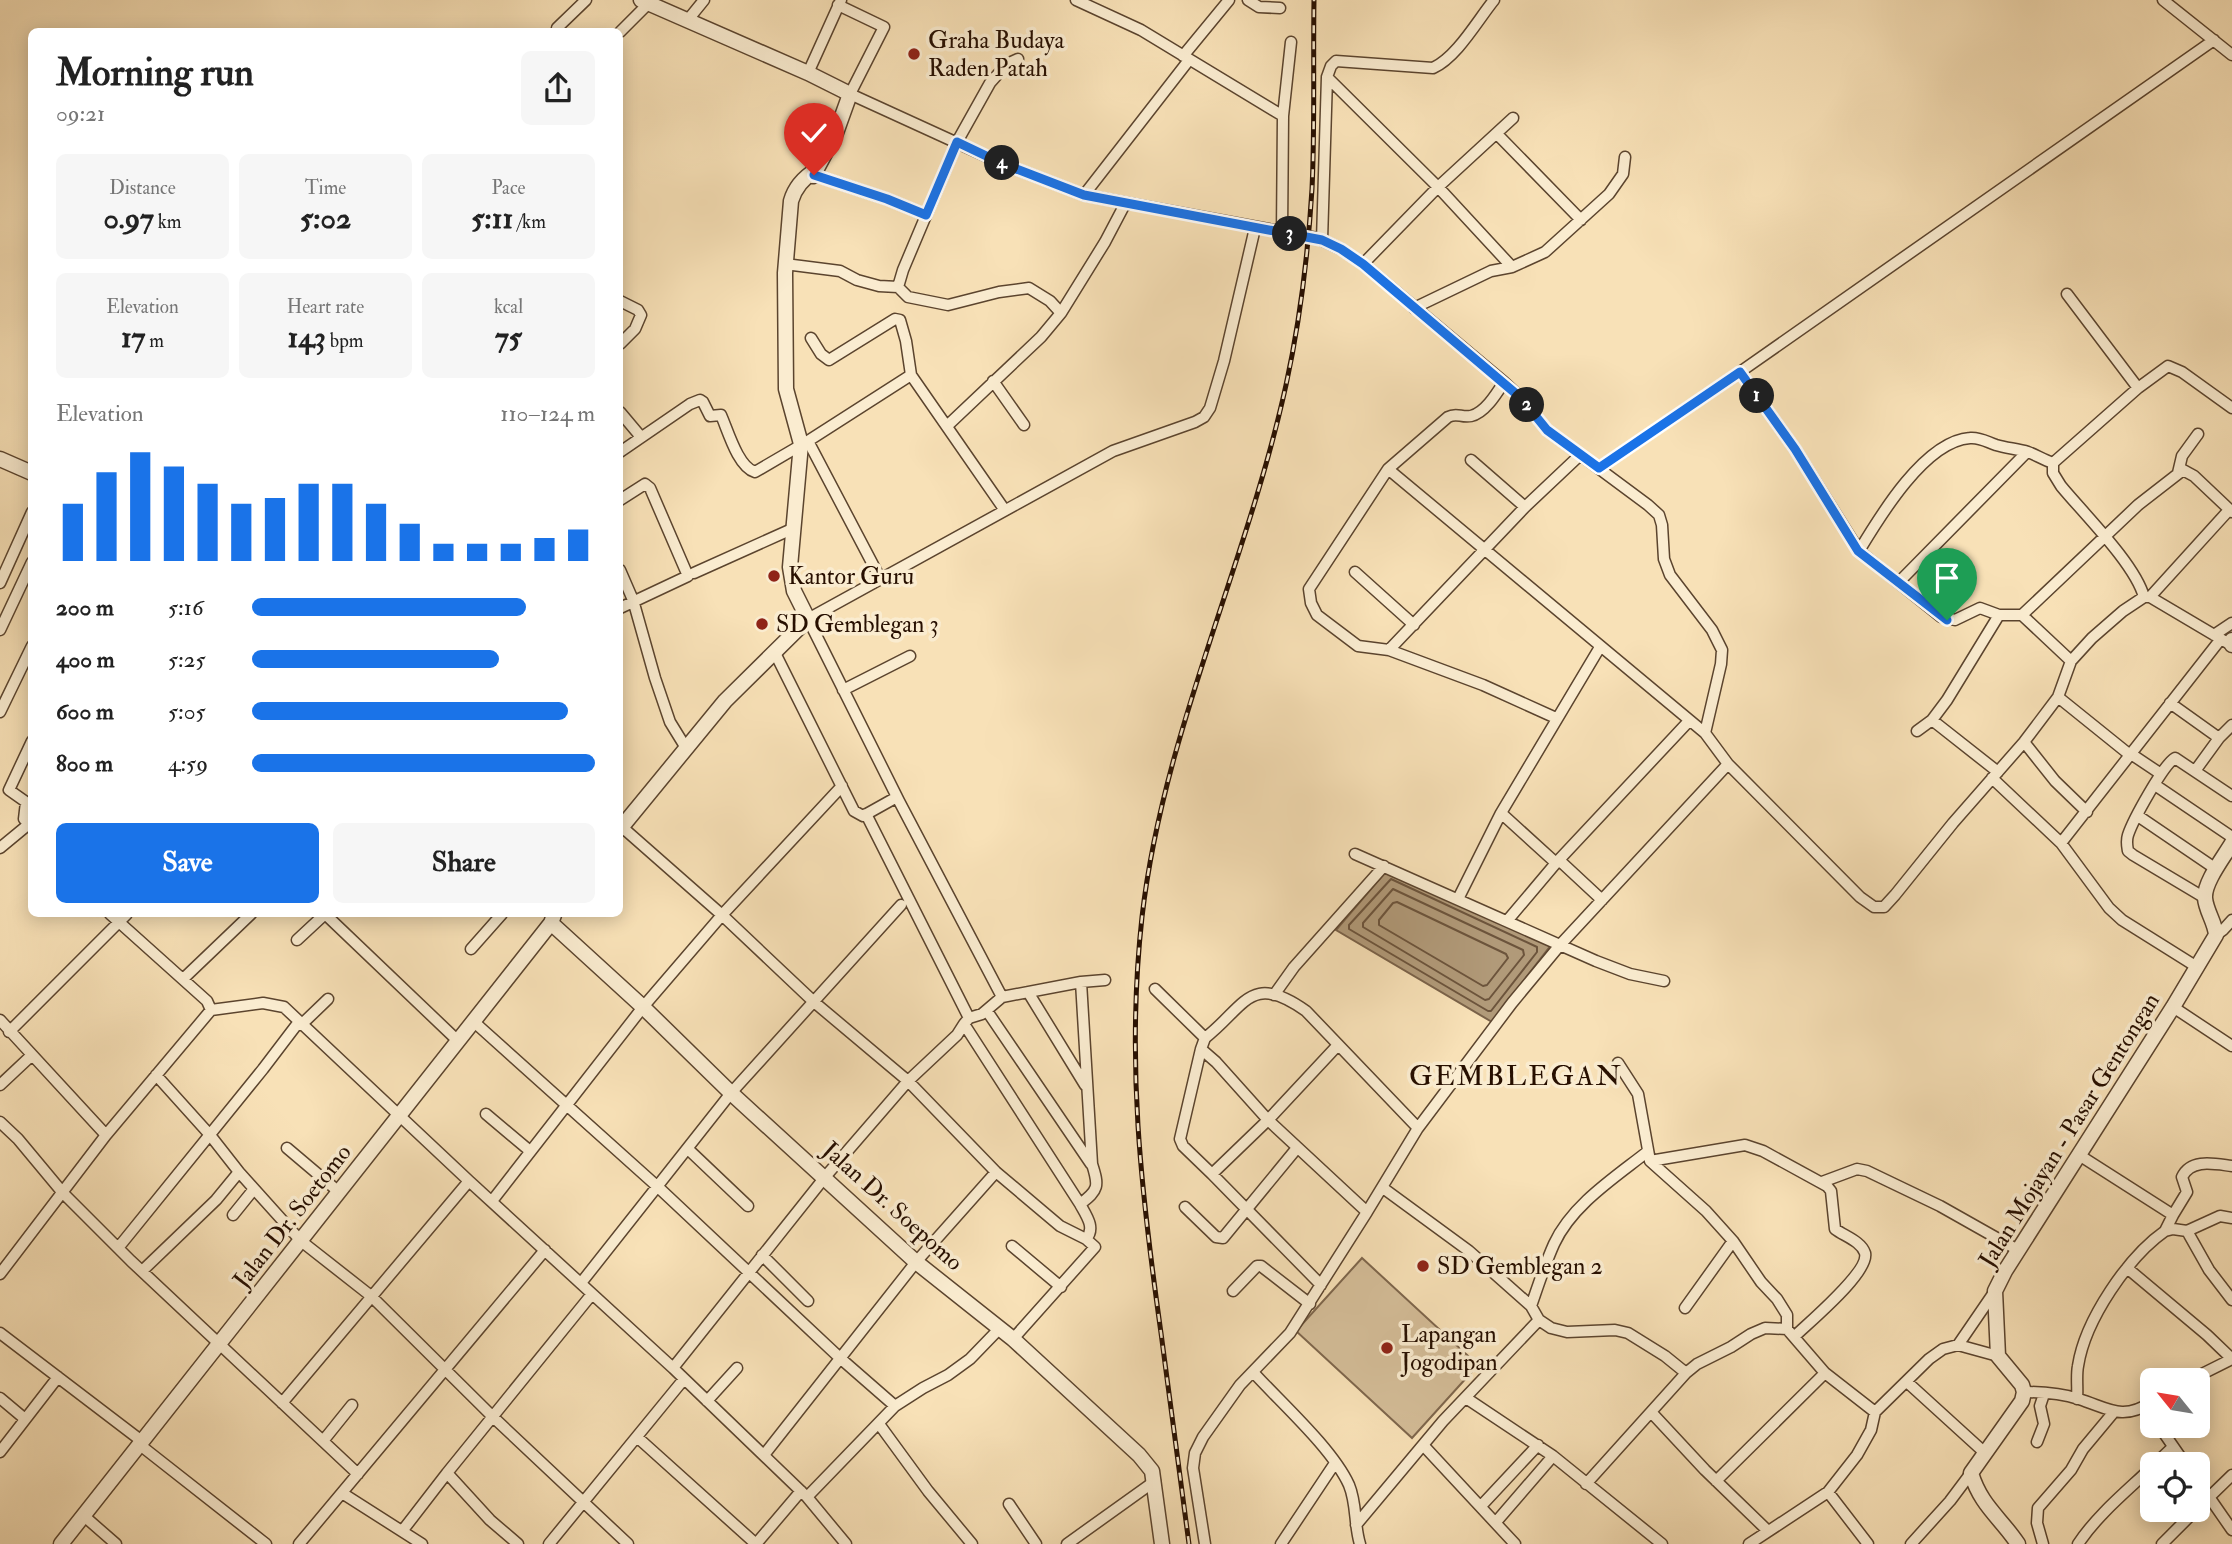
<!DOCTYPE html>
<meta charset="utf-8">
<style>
:root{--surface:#fff;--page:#f6f6f6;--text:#222;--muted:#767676;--accent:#1a73e8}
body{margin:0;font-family:"IM FELL Double Pica",serif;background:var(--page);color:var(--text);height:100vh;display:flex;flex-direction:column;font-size:26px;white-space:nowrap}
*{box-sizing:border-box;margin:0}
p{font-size:23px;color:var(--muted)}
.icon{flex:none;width:38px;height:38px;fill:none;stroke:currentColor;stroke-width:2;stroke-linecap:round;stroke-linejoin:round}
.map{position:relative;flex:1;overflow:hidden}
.sheet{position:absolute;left:28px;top:28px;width:595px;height:889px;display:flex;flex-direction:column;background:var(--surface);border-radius:10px;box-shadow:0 4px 18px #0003}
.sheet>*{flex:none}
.needle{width:46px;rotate:300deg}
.buttons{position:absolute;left:2140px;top:1368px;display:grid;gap:14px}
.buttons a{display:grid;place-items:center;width:70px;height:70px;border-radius:10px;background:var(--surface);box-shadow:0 4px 18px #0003;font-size:35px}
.pin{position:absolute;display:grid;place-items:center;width:60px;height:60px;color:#fff;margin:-72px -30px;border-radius:50% 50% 50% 0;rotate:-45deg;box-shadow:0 0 7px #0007}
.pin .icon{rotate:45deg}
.km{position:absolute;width:35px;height:35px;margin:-18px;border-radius:50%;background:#222;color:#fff;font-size:19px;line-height:35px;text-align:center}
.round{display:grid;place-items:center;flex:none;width:74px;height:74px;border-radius:10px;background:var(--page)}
.overview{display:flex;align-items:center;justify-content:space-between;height:119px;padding:0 28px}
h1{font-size:38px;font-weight:800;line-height:52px}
.metrics{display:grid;grid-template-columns:repeat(3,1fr);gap:10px;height:119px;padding:7px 28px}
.metrics div{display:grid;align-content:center;border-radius:10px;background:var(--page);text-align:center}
.metrics b{font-size:30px;font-weight:800}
.metrics small{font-size:19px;font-weight:400}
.metrics p{font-size:19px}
.chart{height:196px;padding:14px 28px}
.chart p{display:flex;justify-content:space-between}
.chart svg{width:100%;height:126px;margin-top:7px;stroke:var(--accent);stroke-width:6}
.primary-button{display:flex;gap:14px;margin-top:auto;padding:14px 28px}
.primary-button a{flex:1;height:80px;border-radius:10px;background:var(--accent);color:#fff;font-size:28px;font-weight:800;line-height:80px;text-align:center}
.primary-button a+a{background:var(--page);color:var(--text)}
ul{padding:0 28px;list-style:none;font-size:23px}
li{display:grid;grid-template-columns:112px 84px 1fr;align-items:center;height:52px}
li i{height:18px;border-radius:9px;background:var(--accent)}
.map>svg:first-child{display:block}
.green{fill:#d4bd98;stroke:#7e664c;stroke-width:2}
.water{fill:#b19a79;stroke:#7a6249;stroke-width:2}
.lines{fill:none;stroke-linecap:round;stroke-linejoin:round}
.shore{stroke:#6c543c;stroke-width:2}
.minor-casing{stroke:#5b442e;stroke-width:13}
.tertiary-casing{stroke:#5b442e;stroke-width:17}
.minor{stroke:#faecd0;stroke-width:10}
.tertiary{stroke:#faecd0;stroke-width:14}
.rail-casing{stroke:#270f00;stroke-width:5}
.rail{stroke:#faecd0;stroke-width:2.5;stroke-dasharray:8;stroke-linecap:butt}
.route-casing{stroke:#fff;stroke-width:14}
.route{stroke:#1a73e8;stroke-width:9}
.poi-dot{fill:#8f2418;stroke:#faecd0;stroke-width:2.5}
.labels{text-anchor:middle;stroke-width:7;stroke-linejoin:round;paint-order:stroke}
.poi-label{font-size:24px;fill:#270f00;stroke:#faecd0;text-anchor:start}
.street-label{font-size:24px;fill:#270f00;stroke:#faecd0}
.quarter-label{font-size:28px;letter-spacing:2px;fill:#270f00;stroke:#faecd0}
</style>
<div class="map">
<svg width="2232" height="1544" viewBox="0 0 2232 1544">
<rect width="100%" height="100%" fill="#f8e1b7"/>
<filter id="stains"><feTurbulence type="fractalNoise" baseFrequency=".00286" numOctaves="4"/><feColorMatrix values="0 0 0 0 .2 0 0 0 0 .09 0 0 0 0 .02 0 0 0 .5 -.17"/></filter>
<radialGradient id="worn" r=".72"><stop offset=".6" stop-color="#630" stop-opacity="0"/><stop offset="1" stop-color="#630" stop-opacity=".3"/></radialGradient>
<!-- green -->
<path class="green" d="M1362,1258L1478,1365L1412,1438L1296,1331Z"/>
<!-- water -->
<path class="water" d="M1388,869L1551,945L1492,1022L1336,930Z"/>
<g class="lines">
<!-- shore -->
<path class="shore" d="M1391,879L1537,947V952L1491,1011H1488L1349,929V925Z
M1393,889L1523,950L1524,955L1489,999L1485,1000L1363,927V923Z
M1397,902L1506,954L1508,958L1487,985L1483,986L1379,925V920L1393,903Z"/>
<!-- minor casing -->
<g class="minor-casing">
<path id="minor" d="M1076,0L1141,30L1283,116
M1248,0L1259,7L1280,8
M2163,0L2232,55
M838,5L884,27L850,94L1001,163L1084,195L1317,238L1341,249L1363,264L1504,382L1521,398L1547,430L1648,505L1659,515L1662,525L1664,559L1670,575L1712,630L1722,650L1721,664L1705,733L1728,764L1860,897L1874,907H1884L1895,895L1953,823L2024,742L2058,697L2071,661L2092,638L2123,611L2144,597H2150L2231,645
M687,21L704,0
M557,28L586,0
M620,32L649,3
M1183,56L1229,0
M1018,59L1007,64L990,83L957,142L903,270L898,287L908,297L948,305L999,292L1029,288L1050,301L1061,313
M808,73L841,0
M1327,77L1438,187L1512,267
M1497,134L1581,220
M814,175L887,199L926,215
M1084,195L1189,60
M1282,232L1283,116L1291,42
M1322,240L1327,77L1331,66L1336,61L1433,68C1457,57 1477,21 1494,0
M785,264L840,271L857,280L879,286L898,287
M1363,264L1438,187L1513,118
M2067,294L2138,388
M620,301L638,310L641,315L635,329L620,344
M1414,308L1491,271L1512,267L1545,252L1609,194L1623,174L1625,157
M811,338L821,354L829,360L895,319L900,320L906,341L911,375L1004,509
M1740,372L2214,40
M993,381L1024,425
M1504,382C1497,393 1485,413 1471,416C1461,418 1457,412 1448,417L1388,469L1309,589L1311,603L1317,615L1358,646L1389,650L1525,507L1579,456
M620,412L641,437
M947,426L1041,337L1061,313L1105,242L1125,204
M808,441L880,578
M620,452L690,404L700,400L703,402L710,416L721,415C728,431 738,467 755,472L808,441L911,375
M1471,460L1525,507
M1599,468L1740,372L1795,449L1859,551L1941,617L1955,620L1980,608L1999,615H2022L2071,661
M1388,469L1705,733
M2178,473L2182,456L2198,434
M620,500L645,484L650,488L688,576L620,608
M1859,551C1880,516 1925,441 1970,438C1980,437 1987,442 1996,445C2006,448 2018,449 2028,452C2036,455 2044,460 2053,463
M620,570L633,600L655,678L670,722L686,748
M1355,572L1414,625
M694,573L792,529
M1899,582L2027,452
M0,583L32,512
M2144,597C2135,564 2084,514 2061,486L2053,473V463L2138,388L2168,366L2182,372L2232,408
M2150,597L2229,510
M2022,615L2138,505L2183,470L2194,476L2232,512
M0,630L32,562
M2214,635L2232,623
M1389,650L1483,685L1556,718
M775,653L854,811L863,816L897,797
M843,690L910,656
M2058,697L2130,755
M2170,703L2219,738
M0,712L32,646
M1917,731L1932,720
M32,741L9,790L26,802L24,819L32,828
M2024,742L2055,781L2087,812
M2131,754L2161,774
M2195,771L2219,738L2232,725
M1998,772L1932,720L1947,700L1999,615
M1992,778L2061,843L2220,640
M2155,785L2232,837
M1501,813L1556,863
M866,814L969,1018L964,1024L1080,1204C1086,1215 1096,1228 1086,1239L1095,1247L1013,1339
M2138,816L2216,869
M622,827L722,915L814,1002L908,1081L996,1172L1060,1226L1086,1239
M2061,843L2109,908L2122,920L2197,967
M0,848L29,824
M1355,854L1596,961L1630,974L1664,981
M1559,860L1602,900
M2205,898L2133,855L2128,851C2127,845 2126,841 2128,835C2133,820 2163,765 2175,758L2232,796
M1458,899L1501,813L1600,647
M325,914L457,1040
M1507,921L1556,863L1689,721
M2216,935L2223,930L2232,920
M297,940L325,914
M471,949L502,914
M183,979L251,914
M1105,980L1081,982L1002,997L899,801L808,619L1113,451L1195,422L1204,417L1210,408L1224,361L1255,228
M1155,989L1205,1038L1201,1049L1216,1062L1268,1120L1367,1212L1290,1333L1240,1385L1203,1437L1195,1453L1193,1468L1205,1544
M1028,992L1085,1085
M1274,995L1294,967L1384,866
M2173,1007L2232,1046
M211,1010L263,1003L284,1007L469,1181L673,1368L807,1497L846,1544
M987,1011L1091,1164
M969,1018L982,1014L1002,997
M0,1020L106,1135
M473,1021L659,1188L840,1358L895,1406
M301,1025L328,999
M9,1032L127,914
M1205,1038C1245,1007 1250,971 1306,1011L1418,1128
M1201,1049L1180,1139L1183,1146L1212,1174L1321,1285
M1618,1063L1638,1094L1650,1161L1706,1211L1733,1241L1761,1282L1777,1299L1787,1315V1329
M156,1075L210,1135L239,1172L301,1241L371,1296L492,1416L628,1544
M0,1085L32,1055
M486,1114L530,1151
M0,1122L18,1139L63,1193L131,1261L358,1474
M287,1148L339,1192
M688,1149L748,1206
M2079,1155L2173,1215L2165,1231L2173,1229L2187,1231L2209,1270L2232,1300
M1650,1161L1745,1145L1763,1151L1827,1186L1831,1191L1835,1229C1844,1236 1861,1241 1865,1253C1870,1272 1808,1323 1794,1337
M1212,1174L1268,1120L1338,1045
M1822,1182L1857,1169L1867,1171L1940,1206L2018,1250
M1383,1188L1469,1251L1531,1306L1539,1320L1551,1328L1567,1332L1615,1330L1628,1333L1665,1356L1686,1373L1697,1364L1731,1347L1751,1334L1765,1328L1787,1329L1825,1373L1875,1412
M492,1201L643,1007L722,915L842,786
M1080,1204C1099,1190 1099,1186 1092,1164L1081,982
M1185,1207L1216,1237L1223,1238L1297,1148
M1367,1212L1418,1128L1512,1003L1560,945L1728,764
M233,1215L254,1189
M2173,1215L2187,1192L2182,1177C2191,1158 2215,1164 2232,1166
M2187,1231L2220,1216L2232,1218
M1012,1246L1061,1287
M118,1248L263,1069L298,1023
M762,1255L808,1301
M2127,1268L2207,1335L2232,1359
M142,1271L216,1200L239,1172
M0,1274L106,1135L211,1010L207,1001L110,914
M581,1283L731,1093L901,905
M1233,1291L1257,1266H1261L1310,1304
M1531,1306C1538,1286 1545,1264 1554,1244C1572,1205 1614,1178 1647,1152
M1685,1308L1733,1241
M0,1333L143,1442
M1958,1345L1995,1291
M673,1368L825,1177L908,1081L957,1035L964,1024
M1253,1372C1281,1403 1332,1448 1349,1485C1357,1504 1354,1525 1360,1544
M2188,1381L2232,1359
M1907,1382L1985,1453
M2024,1392C2041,1392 2063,1394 2079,1399C2110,1409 2122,1421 2152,1402
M0,1398L25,1419
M1466,1398L1553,1456L1662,1544
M2077,1399C2078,1388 2076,1376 2078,1366C2085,1320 2128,1257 2165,1231
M707,1401L737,1368
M282,1403L469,1181
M1651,1412L1705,1470L1768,1531
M879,1424L928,1491L972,1544
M2159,1426L2186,1465
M637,1437L756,1544
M323,1441L352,1405
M2037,1442L2044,1424L2040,1406L2044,1394
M140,1445L266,1544
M1423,1445L1515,1544
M0,1452L58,1377
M764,1455L916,1262L996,1172
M2154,1465L2173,1447
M1716,1481L1825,1373
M2198,1481L2232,1530
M1586,1484L1686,1373
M1828,1492L1868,1544
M342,1493L422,1544
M807,1497L895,1406L923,1388L948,1375L970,1359L1000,1328
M1009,1504L1036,1544
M1481,1506L1538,1445
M2198,1508L2232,1475
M84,1516L116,1544
M1496,1522L1553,1456
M1356,1525L1443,1421L1539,1320
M403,1530L447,1473
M299,1544L545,1250
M518,1544L490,1520L447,1473L592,1294
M549,1544L684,1379
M756,1544L801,1491
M1067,1544L1155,1481
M1281,1544L1335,1463
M1749,1544L1828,1492L1857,1455L1871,1430L1875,1412L1929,1359L1943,1349L1958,1345L1998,1356
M1911,1544L1950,1501L1971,1473
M2043,1544L2037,1523L2038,1508L2071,1470L2083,1449L2113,1413
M2078,1544C2098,1514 2127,1491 2152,1467
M2162,1544L2196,1510"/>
</g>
<!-- tertiary casing -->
<g class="tertiary-casing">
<path id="tertiary" d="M641,0L808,73L850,94L836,133L813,176
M0,459L32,473
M2232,640V645
M620,829L725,701L808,619L794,591L790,567L801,444L786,389L785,273L791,201C795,187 803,178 816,170
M551,923L643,1007L731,1093L916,1262L1013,1339L1139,1455L1152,1471L1162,1544
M61,1544L551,923L554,915
M2018,1544C2000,1517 1981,1506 1971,1473L2022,1401L2024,1392L2022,1385L1998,1356L1995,1291L2005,1271L2173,1007L2216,935C2215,922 2206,911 2205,898C2204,882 2224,857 2232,843"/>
</g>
<!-- minor -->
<use href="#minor" class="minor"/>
<!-- tertiary -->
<use href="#tertiary" class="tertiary"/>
<!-- rail casing -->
<g class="rail-casing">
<path id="rail" d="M1189,1544C1180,1474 1170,1403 1161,1333C1141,1191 1126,1061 1142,917C1163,733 1247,564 1286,385C1300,321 1308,254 1312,189C1315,126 1313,63 1314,0"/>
</g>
<!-- rail -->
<use href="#rail" class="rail"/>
</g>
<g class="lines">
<!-- route casing -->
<g class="route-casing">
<path id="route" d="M814,175L887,199L926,215L957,142L1001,163L1084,195L1322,240L1341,249L1363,264L1521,398L1547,430L1599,468L1740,372L1795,449L1858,551L1947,620"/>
</g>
<!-- route -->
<use href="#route" class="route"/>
</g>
<!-- markers -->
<g class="poi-dot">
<circle cx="914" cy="54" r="7"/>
<circle cx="774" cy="576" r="7"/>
<circle cx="762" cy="624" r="7"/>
<circle cx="1423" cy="1266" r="7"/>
<circle cx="1387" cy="1348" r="7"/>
</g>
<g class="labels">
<!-- poi labels -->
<g class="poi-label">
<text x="928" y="48">Graha Budaya<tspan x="928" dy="28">Raden Patah</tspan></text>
<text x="788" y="584">Kantor Guru</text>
<text x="776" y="632">SD Gemblegan 3</text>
<text x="1437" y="1274">SD Gemblegan 2</text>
<text x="1401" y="1342">Lapangan<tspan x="1401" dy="28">Jogodipan</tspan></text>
</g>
<!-- street labels -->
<g class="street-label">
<text transform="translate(2069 1130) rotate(-58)" y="8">Jalan Mojayan - Pasar Gentongan</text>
<text transform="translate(893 1206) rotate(42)" y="8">Jalan Dr. Soepomo</text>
<text transform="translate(292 1216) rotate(-52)" y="8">Jalan Dr. Soetomo</text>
</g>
<!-- quarter labels -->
<g class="quarter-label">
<text x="1516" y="1085">GEMBLEGAN</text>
</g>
</g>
<rect width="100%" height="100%" filter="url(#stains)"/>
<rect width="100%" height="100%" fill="url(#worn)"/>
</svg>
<div class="buttons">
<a><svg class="needle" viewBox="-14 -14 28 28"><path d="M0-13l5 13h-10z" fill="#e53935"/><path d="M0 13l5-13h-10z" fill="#767676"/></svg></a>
<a><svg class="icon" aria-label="locate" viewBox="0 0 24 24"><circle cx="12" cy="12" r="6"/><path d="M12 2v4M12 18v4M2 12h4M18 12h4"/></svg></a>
</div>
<div class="pin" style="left:1947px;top:620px;background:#1e9e55"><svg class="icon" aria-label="arrive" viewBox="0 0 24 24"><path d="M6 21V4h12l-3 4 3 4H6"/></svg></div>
<div class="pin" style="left:814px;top:175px;background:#d93025"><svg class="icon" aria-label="check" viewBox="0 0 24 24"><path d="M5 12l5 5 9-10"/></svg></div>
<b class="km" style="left:1757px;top:396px">1</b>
<b class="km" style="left:1527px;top:405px">2</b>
<b class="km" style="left:1290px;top:234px">3</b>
<b class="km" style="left:1002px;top:163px">4</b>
<section class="sheet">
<div class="overview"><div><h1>Morning run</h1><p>09:21</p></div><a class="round"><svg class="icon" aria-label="share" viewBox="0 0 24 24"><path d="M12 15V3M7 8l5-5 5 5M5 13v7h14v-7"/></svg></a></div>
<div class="metrics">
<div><p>Distance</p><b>0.97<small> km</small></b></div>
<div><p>Time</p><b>5:02</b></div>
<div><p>Pace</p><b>5:11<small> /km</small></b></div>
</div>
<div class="metrics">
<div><p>Elevation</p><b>17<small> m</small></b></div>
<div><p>Heart rate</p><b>143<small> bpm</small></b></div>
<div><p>kcal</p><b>75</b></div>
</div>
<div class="chart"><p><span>Elevation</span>110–124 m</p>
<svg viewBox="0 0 160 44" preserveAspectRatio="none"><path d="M5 44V24M15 44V13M25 44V6M35 44V11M45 44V17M55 44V24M65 44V22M75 44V17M85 44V17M95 44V24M105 44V31M115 44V38M125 44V38M135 44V38M145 44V36M155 44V33"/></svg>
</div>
<ul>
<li><b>200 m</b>5:16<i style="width:80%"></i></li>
<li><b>400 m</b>5:25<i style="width:72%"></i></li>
<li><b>600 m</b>5:05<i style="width:92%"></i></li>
<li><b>800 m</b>4:59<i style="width:100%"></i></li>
</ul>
<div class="primary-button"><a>Save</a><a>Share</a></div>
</section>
</div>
